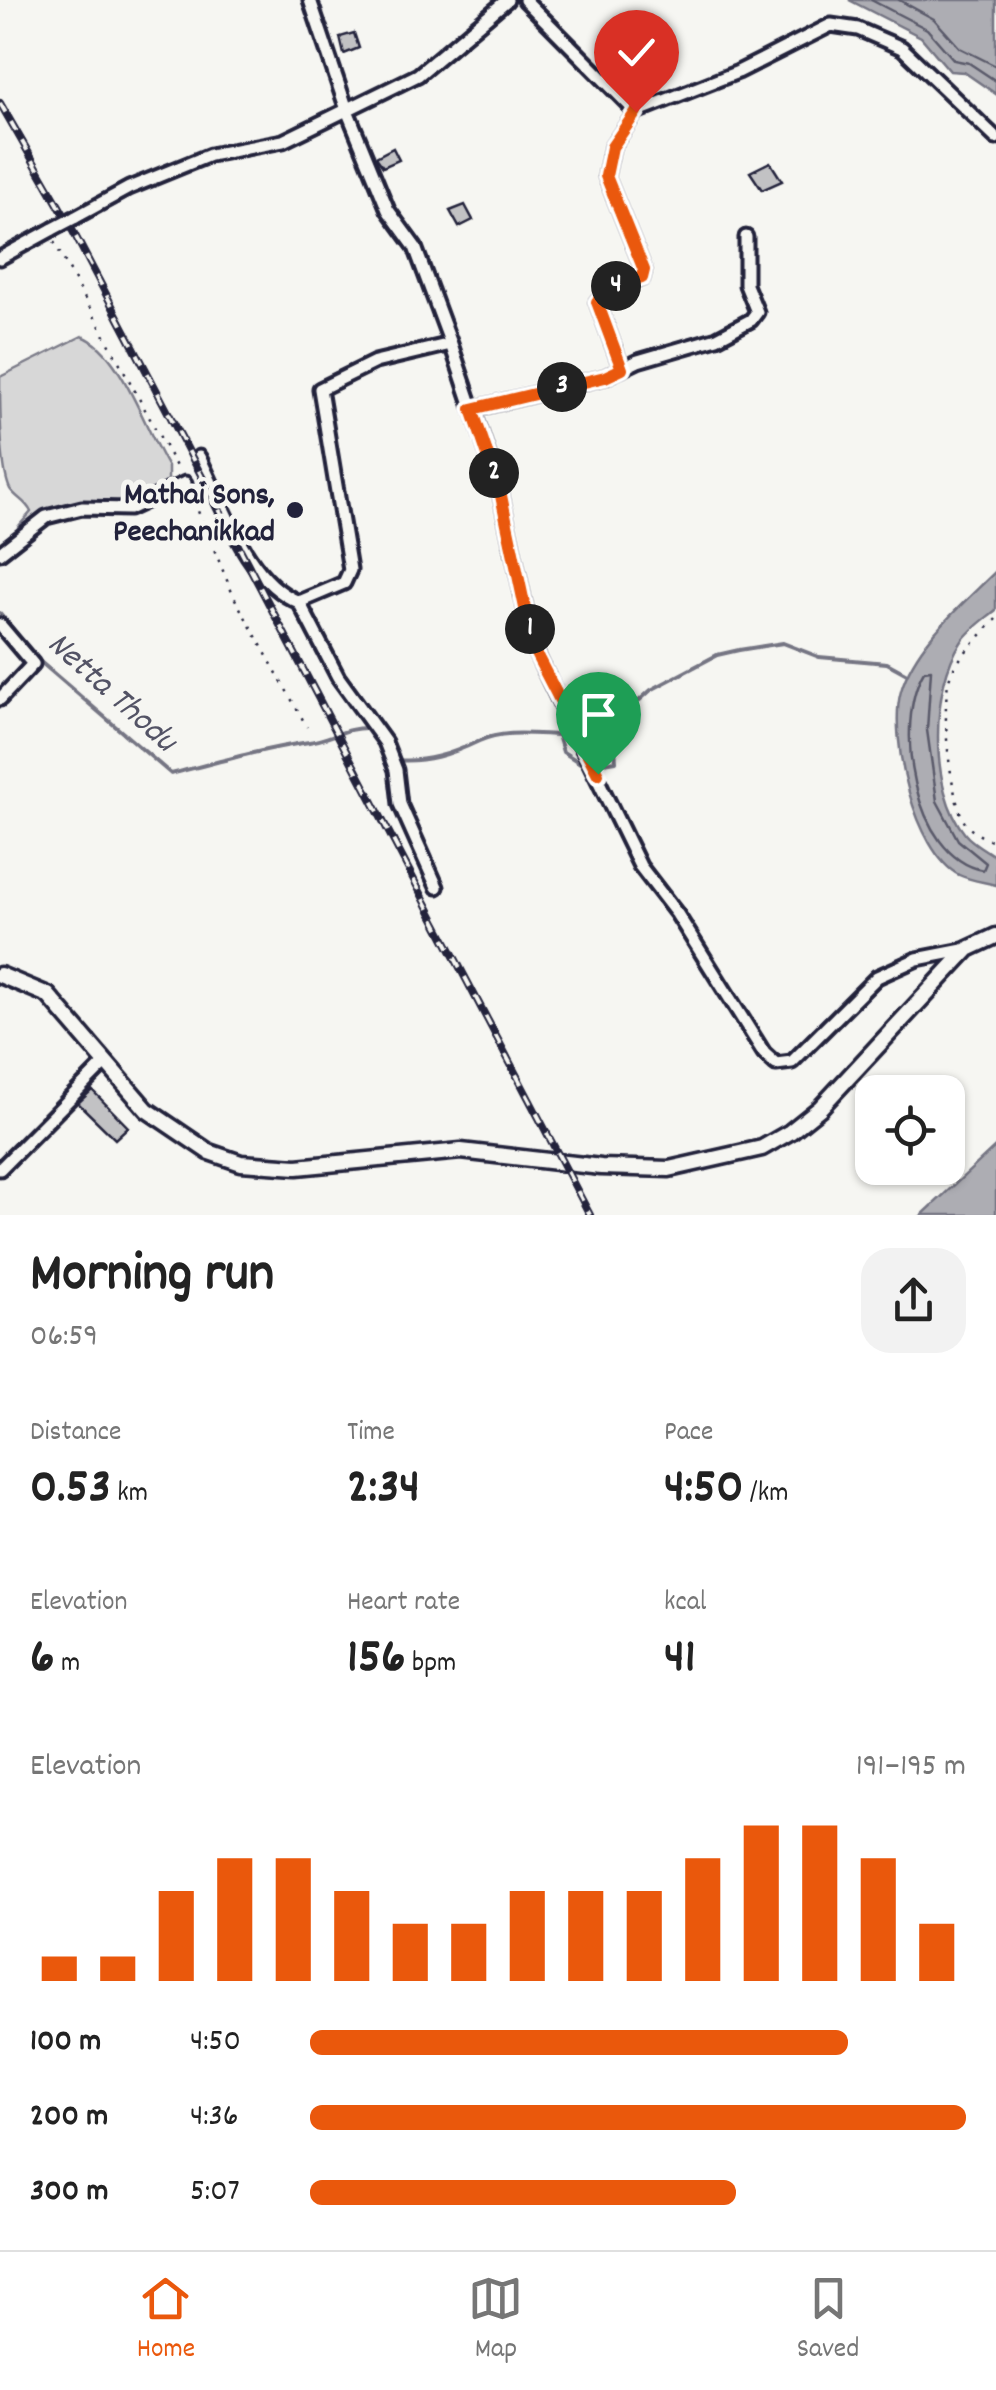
<!DOCTYPE html>
<meta charset="utf-8">
<style>
:root{--surface:#fff;--page:#f2f2f2;--text:#222;--muted:#767676;--line:#e0e0e0;--accent:#ea580c}
body{margin:0;font-family:Dekko,sans-serif;background:var(--page);color:var(--text);height:100vh;display:flex;flex-direction:column;font-size:38px;white-space:nowrap}
*{box-sizing:border-box;margin:0}
p{font-size:32px;color:var(--muted)}
.icon{flex:none;width:55px;height:55px;fill:none;stroke:currentColor;stroke-width:2;stroke-linecap:round;stroke-linejoin:round}
.map{position:relative;height:1215px;overflow:hidden}
.details{display:flex;flex-direction:column;background:var(--surface);flex:1}
.details>*{flex:none}
.buttons{position:absolute;left:855px;top:1075px;display:grid;gap:20px}
.buttons a{display:grid;place-items:center;width:110px;height:110px;border-radius:20px;background:var(--surface);box-shadow:0 2px 8px #0004;font-size:50px}
.pin{position:absolute;display:grid;place-items:center;width:85px;height:85px;color:#fff;margin:-102px -42px;border-radius:50% 50% 50% 0;rotate:-45deg;box-shadow:0 0 10px #0007}
.pin .icon{rotate:45deg}
.km{position:absolute;width:50px;height:50px;margin:-25px;border-radius:50%;background:#222;color:#fff;font-size:28px;line-height:50px;text-align:center}
.round{display:grid;place-items:center;flex:none;width:105px;height:105px;border-radius:30px;background:var(--page)}
.summary{display:flex;align-items:center;justify-content:space-between;height:170px;padding:0 30px}
h1{font-size:55px;font-weight:700;line-height:75px}
.figures{display:grid;grid-template-columns:repeat(3,1fr);gap:15px;height:170px;padding:10px 30px}
.figures div{display:grid;align-content:center}
.figures b{font-size:50px;font-weight:700}
.figures small{font-size:28px;font-weight:400}
.figures p{font-size:28px}
.chart{height:280px;padding:20px 30px}
.chart p{display:flex;justify-content:space-between}
.chart svg{width:100%;height:180px;margin-top:10px;stroke:var(--accent);stroke-width:6}
ul{padding:0 30px;list-style:none;font-size:32px}
li{display:grid;grid-template-columns:160px 120px 1fr;align-items:center;height:75px}
li i{height:25px;border-radius:12px;background:var(--accent)}
.dock{display:flex;justify-content:space-around;align-items:center;height:140px;border-top:2px solid var(--line);background:var(--surface);font-size:28px;color:var(--muted)}
.dock a{display:grid;justify-items:center;gap:5px}
.dock .active{color:var(--accent)}
.map>svg:first-child{display:block}
.green{fill:#d7d7d7;stroke:#7c7c89;stroke-width:2.5}
.water{fill:#adadb3;stroke:#757583;stroke-width:2.5}
.lines{fill:none;stroke-linecap:round;stroke-linejoin:round}
.shore{stroke:#5a5a6b;stroke-width:2.5}
.stream{stroke:#757583;stroke-width:4}
.building{fill:#c2c2c4;stroke:#22223b;stroke-width:2.5}
.minor-casing{stroke:#22223b;stroke-width:19}
.major-casing{stroke:#22223b;stroke-width:21}
.path{stroke:#22223b;stroke-width:2.5;stroke-dasharray:2.5 8;stroke-linecap:butt}
.minor{stroke:#f6f6f2;stroke-width:11}
.major{stroke:#f6f6f2;stroke-width:14}
.rail-casing{stroke:#22223b;stroke-width:8}
.rail{stroke:#f6f6f2;stroke-width:4;stroke-dasharray:11;stroke-linecap:butt}
.minor-bridge-casing{stroke:#22223b;stroke-width:19;stroke-linecap:butt}
.minor-bridge{stroke:#f6f6f2;stroke-width:11}
.route-casing{stroke:#fff;stroke-width:20}
.route{stroke:#ea580c;stroke-width:12}
.poi-dot{fill:#22223b;stroke:#f6f6f2;stroke-width:4}
.labels{text-anchor:middle;stroke-width:10;stroke-linejoin:round;paint-order:stroke}
.poi-label{font-size:32px;font-weight:bold;fill:#22223b;stroke:#f6f6f2;text-anchor:end}
.water-label{font-size:35px;font-style:italic;fill:#535365;stroke:#f6f6f2}
</style>
<div class="map">
<svg width="996" height="1215" viewBox="0 0 996 1215">
<rect width="100%" height="100%" fill="#f6f6f2"/>
<filter id="ink" filterUnits="userSpaceOnUse"><feTurbulence type="fractalNoise" baseFrequency=".01" numOctaves="2"/><feDisplacementMap in="SourceGraphic" scale="20" xChannelSelector="R" yChannelSelector="G"/><feConvolveMatrix kernelMatrix="1 2 1 2 8 2 1 2 1" color-interpolation-filters="sRGB"/></filter>
<g filter="url(#ink)">
<!-- green -->
<path class="green" d="M82,336C121,350 146,432 168,467V480C126,519 125,494 83,504C61,510 39,526 19,536L18,527L31,512C26,501 16,498 10,489C0,469 0,402 0,377Z"/>
<!-- water -->
<path class="water" d="M849,0H996V94L964,72L950,71L921,37Z
M996,571V610C985,619 970,629 962,641C930,686 929,790 965,834C972,843 986,850 996,857V885C984,882 969,880 959,875C915,852 888,736 901,691C915,643 962,605 996,571Z
M996,1146V1215H922Z"/>
<g class="lines">
<!-- shore -->
<path class="shore" d="M871,0L927,29L954,60L969,63L996,81
M899,0L934,19L960,48L996,66
M931,670L927,730L937,801L958,840L986,863L983,870C913,857 893,723 924,671Z"/>
<!-- stream -->
<path class="stream" d="M0,613L37,659L171,774C217,762 262,749 309,742C331,739 346,727 369,728L386,756
M395,760C425,763 452,754 479,741C503,730 532,734 558,735L563,752L585,766L616,761L613,724L651,690L717,655L739,650L783,643L819,657L887,663L907,674"/>
</g>
<!-- building -->
<path class="building" d="M354,33L359,48L344,54L340,37Z
M393,148L399,160L383,167L376,157Z
M770,162L782,181L762,190L750,172Z
M465,205L473,220L459,227L450,211Z
M92,1090L128,1127L115,1139L78,1103Z"/>
<g class="lines">
<!-- minor casing -->
<g class="minor-casing">
<path id="minor" d="M310,0L347,110L388,210L415,247L451,344L500,491L534,649L640,866L677,914L764,1053L776,1064L792,1062L877,977L917,959L968,949
M525,0L636,112
M74,218L129,188L210,155L283,141L418,75L507,0
M0,258L53,229
M622,369L597,302L609,289L642,278L644,270L606,176L612,147L636,112L738,72L831,25L858,29L902,48L996,138
M473,409L605,377L638,361L717,338L751,320L757,312L746,285V237
M199,457C223,504 247,582 299,602L338,677L385,742L396,770L400,804L437,887
M0,553L46,517L82,508L129,509L185,483
M299,602L344,583L350,570L320,389L375,362L451,344
M0,625L33,664L0,699
M0,1169L106,1062"/>
</g>
<!-- major casing -->
<g class="major-casing">
<path id="major" d="M0,975L48,995L147,1110L209,1152L241,1163L297,1167L461,1151L601,1167L669,1169L762,1148L790,1132L820,1108L968,949L996,936"/>
</g>
<!-- path -->
<path class="path" d="M54,242L179,472
M190,492L234,597L307,727
M996,619C982,635 960,654 951,674C939,700 950,796 964,821C970,832 985,838 996,843"/>
<!-- minor -->
<use href="#minor" class="minor"/>
<!-- major -->
<use href="#major" class="major"/>
<!-- rail casing -->
<g class="rail-casing">
<path id="rail" d="M0,103L66,218L590,1215"/>
</g>
<!-- rail -->
<use href="#rail" class="rail"/>
<!-- minor-bridge casing -->
<g class="minor-bridge-casing">
<path id="minor-bridge" d="M53,229L74,218"/>
</g>
<!-- minor-bridge -->
<use href="#minor-bridge" class="minor-bridge"/>
</g>
</g>
<g class="lines" filter="url(#ink)">
<!-- route casing -->
<g class="route-casing">
<path id="route" d="M598,774L534,650L500,491L472,409L605,377L622,369L597,302L609,288L642,278L644,270L606,176L612,147L636,112"/>
</g>
<!-- route -->
<use href="#route" class="route"/>
</g>
<!-- markers -->
<circle class="poi-dot" cx="295" cy="510" r="10"/>
<g class="labels">
<!-- poi labels -->
<g class="poi-label">
<text x="275" y="503">Mathai Sons,<tspan x="275" dy="37">Peechanikkad</tspan></text>
</g>
<!-- water labels -->
<g class="water-label">
<text transform="translate(114 690) rotate(42)" y="12">Netta Thodu</text>
</g>
</g>
</svg>
<div class="buttons">
<a><svg class="icon" aria-label="locate" viewBox="0 0 24 24"><circle cx="12" cy="12" r="6"/><path d="M12 2v4M12 18v4M2 12h4M18 12h4"/></svg></a>
</div>
<div class="pin" style="left:598px;top:774px;background:#1e9e55"><svg class="icon" aria-label="arrive" viewBox="0 0 24 24"><path d="M6 21V4h12l-3 4 3 4H6"/></svg></div>
<div class="pin" style="left:636px;top:112px;background:#d93025"><svg class="icon" aria-label="check" viewBox="0 0 24 24"><path d="M5 12l5 5 9-10"/></svg></div>
<b class="km" style="left:530px;top:629px">1</b>
<b class="km" style="left:494px;top:473px">2</b>
<b class="km" style="left:562px;top:387px">3</b>
<b class="km" style="left:616px;top:286px">4</b>
</div>
<section class="details">
<div class="summary"><div><h1>Morning run</h1><p>06:59</p></div><a class="round"><svg class="icon" aria-label="share" viewBox="0 0 24 24"><path d="M12 15V3M7 8l5-5 5 5M5 13v7h14v-7"/></svg></a></div>
<div class="figures">
<div><p>Distance</p><b>0.53<small> km</small></b></div>
<div><p>Time</p><b>2:34</b></div>
<div><p>Pace</p><b>4:50<small> /km</small></b></div>
</div>
<div class="figures">
<div><p>Elevation</p><b>6<small> m</small></b></div>
<div><p>Heart rate</p><b>156<small> bpm</small></b></div>
<div><p>kcal</p><b>41</b></div>
</div>
<div class="chart"><p><span>Elevation</span>191–195 m</p>
<svg viewBox="0 0 160 44" preserveAspectRatio="none"><path d="M5 44V38M15 44V38M25 44V22M35 44V14M45 44V14M55 44V22M65 44V30M75 44V30M85 44V22M95 44V22M105 44V22M115 44V14M125 44V6M135 44V6M145 44V14M155 44V30"/></svg>
</div>
<ul>
<li><b>100 m</b>4:50<i style="width:82%"></i></li>
<li><b>200 m</b>4:36<i style="width:100%"></i></li>
<li><b>300 m</b>5:07<i style="width:65%"></i></li>
</ul>
</section>
<nav class="dock">
<a class="active"><svg class="icon" aria-label="home" viewBox="0 0 24 24"><path d="M3 11l9-7 9 7M6 9v11h12V9"/></svg>Home</a>
<a><svg class="icon" aria-label="map" viewBox="0 0 24 24"><path d="M3 6l6-2 6 2 6-2v14l-6 2-6-2-6 2zM9 4v14M15 6v14"/></svg>Map</a>
<a><svg class="icon" aria-label="saved" viewBox="0 0 24 24"><path d="M7 4h10v16l-5-4-5 4z"/></svg>Saved</a>
</nav>
